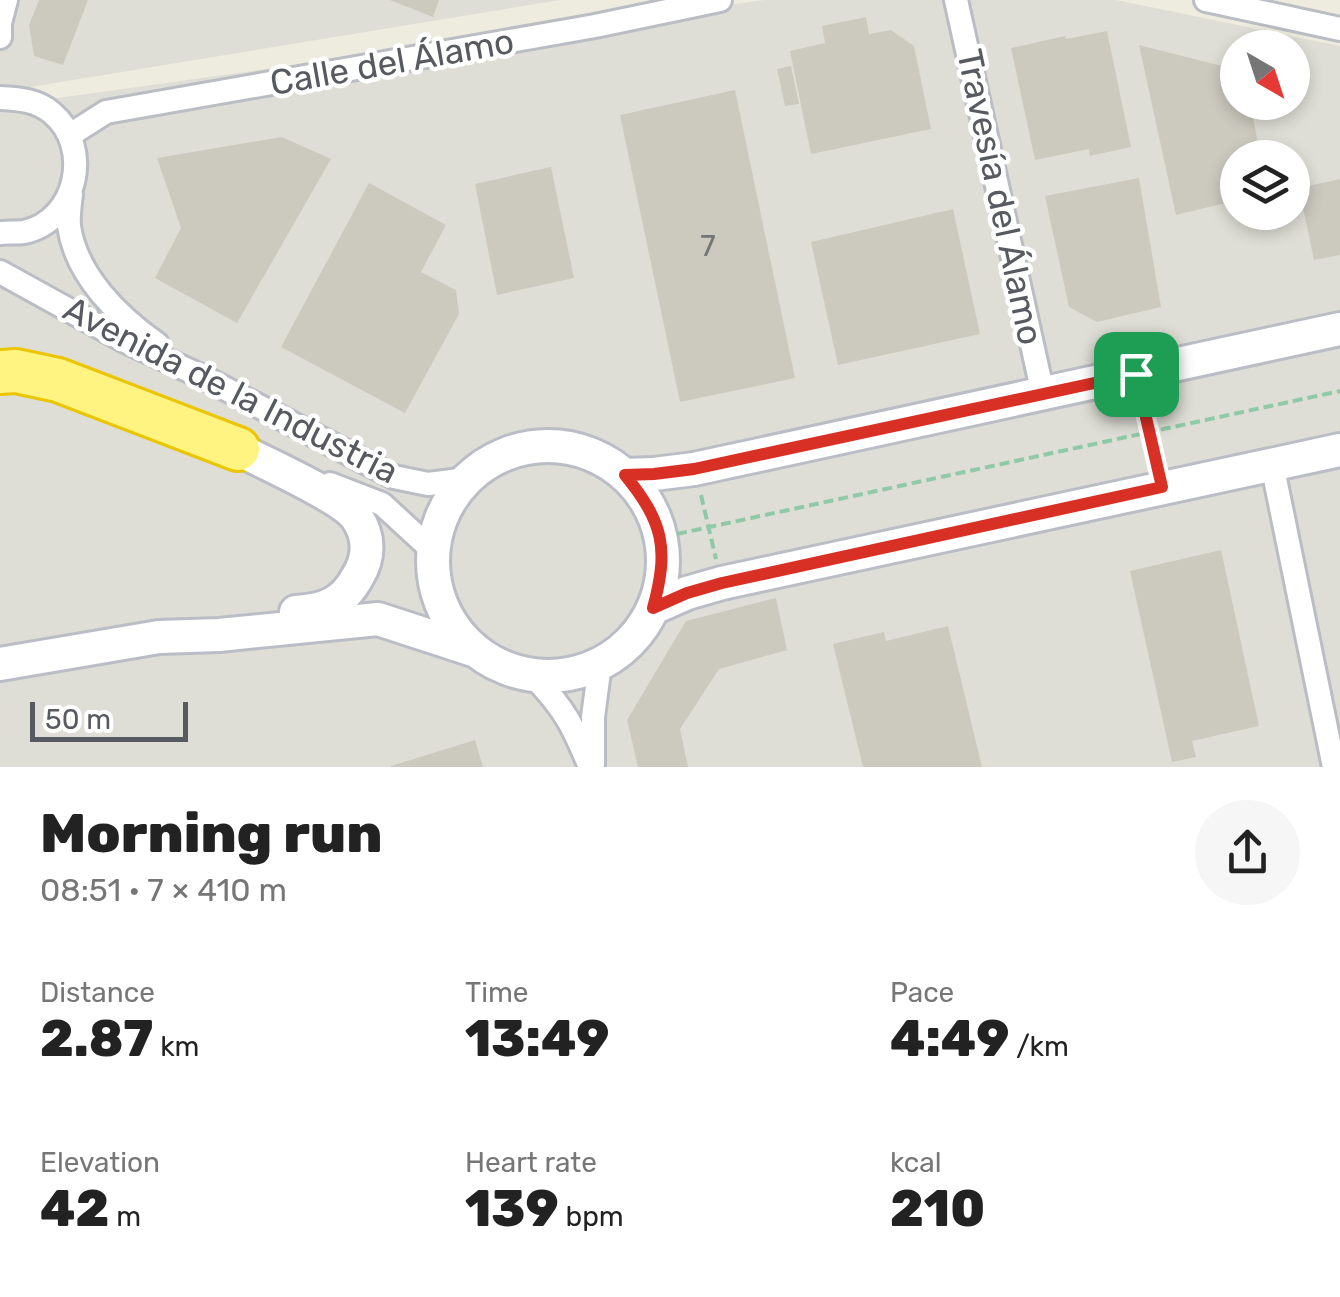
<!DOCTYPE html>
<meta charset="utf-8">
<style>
:root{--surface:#fff;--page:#f6f6f6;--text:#222;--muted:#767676}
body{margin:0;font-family:Rubik,sans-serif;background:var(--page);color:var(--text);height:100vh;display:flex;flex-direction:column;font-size:38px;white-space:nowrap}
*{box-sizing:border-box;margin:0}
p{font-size:32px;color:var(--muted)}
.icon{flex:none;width:55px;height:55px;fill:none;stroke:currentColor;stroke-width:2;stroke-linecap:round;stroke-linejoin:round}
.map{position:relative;height:767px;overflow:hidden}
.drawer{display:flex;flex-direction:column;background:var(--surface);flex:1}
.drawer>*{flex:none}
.needle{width:65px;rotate:141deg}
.buttons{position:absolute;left:1220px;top:30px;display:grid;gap:20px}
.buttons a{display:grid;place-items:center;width:90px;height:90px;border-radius:50%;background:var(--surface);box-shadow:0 5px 15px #0003;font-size:50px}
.scale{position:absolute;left:30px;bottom:25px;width:158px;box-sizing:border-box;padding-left:10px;border:5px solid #575a61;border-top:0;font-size:28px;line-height:35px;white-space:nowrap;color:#575a61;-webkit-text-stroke:8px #fff;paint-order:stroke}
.pin{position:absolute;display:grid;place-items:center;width:85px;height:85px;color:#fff;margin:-42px;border-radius:20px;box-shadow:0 5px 15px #0006}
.round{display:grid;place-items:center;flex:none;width:105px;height:105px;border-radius:52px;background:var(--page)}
.overview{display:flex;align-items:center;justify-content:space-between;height:170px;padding:0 40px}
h1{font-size:55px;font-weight:800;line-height:75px}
.stats{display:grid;grid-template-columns:repeat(3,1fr);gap:15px;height:170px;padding:10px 40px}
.stats div{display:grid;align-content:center}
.stats b{font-size:50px;font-weight:800}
.stats small{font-size:28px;font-weight:400}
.stats p{font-size:28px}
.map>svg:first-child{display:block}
.industrial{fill:#dfded6;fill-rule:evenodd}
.building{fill:#cccabf}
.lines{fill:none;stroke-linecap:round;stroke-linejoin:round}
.street-casing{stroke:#bbbdc4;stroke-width:28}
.secondary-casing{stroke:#bbbdc6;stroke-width:38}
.highway-casing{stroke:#eac500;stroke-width:48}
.path{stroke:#8fc9a8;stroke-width:4;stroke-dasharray:10 5;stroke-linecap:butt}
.street{stroke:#fff;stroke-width:22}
.secondary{stroke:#fff;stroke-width:32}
.highway{stroke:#fff382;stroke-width:42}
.route-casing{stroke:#fff;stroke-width:20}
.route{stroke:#d93025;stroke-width:12}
.labels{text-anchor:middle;stroke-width:9;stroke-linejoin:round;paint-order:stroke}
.number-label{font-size:30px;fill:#747678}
.street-label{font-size:35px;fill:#575a61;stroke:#fff}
</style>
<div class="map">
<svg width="1340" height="767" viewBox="0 0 1340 767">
<rect width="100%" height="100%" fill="#edecde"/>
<!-- industrial -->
<path class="industrial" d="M0,0H560L0,92Z
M764,0H1116L1340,46V767H0V106ZM1238,48H1292V102H1238ZM1238,158H1292V212H1238Z"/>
<!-- building -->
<path class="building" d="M39,0H88L63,65L34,56L29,25Z
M390,0H439L433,17Z
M866,17L869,34L891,30L914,46L931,129L811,154L790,51L825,43L822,26Z
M1107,31L1131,147L1090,156L1089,149L1035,160L1011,48L1065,36L1066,39Z
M1139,45L1238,70V102H1250L1261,158H1238V200L1176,215Z
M791,66L799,104L785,106L777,69Z
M735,90L795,378L680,402L620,115Z
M282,137L331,159L237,323L155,278L181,228L157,158Z
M551,167L574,278L497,295L475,184Z
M1139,178L1161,307L1097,322L1069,307L1045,196Z
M1340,179V255L1314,260L1299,188Z
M369,183L446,225L421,272L456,290L459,314L405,413L281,347Z
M953,209L980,334L838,365L811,242Z
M1221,550L1259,726L1192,741L1196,757L1172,762L1130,571Z
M776,598L787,650L719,669L680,729L688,767H638L627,720L686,621Z
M948,626L982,767H863L833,644L884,632L886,641Z
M475,740L483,767H391V766Z"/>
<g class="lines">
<!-- street casing -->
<g class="street-casing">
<path id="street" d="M956,0L1043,394
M1206,0L1340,29
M0,37V23L6,0
M0,98C19,99 37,100 52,113C93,147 77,221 24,232C16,233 8,232 0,233
M70,135L106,112L595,26L720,0
M71,194C70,204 68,216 69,226C76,276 119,317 157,344
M0,272L125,341L205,378L394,477L428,484L468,479
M1272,464L1334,767
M330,484L382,504L433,551
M533,676C565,709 573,726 590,767
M593,764V717L600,664"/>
</g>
<!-- secondary casing -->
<g class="secondary-casing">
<path id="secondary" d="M433 561a115 115 0 1 1 230 0a115 115 0 1 1-230 0Z
M238,449C264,463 343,497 357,518C370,537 369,558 358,576C343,604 325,610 296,612
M625,475L654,474L694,469L1340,329
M653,608L687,593L722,583L1340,450
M0,664L159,637L219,635L378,619L473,650"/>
</g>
<!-- highway casing -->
<g class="highway-casing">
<path id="highway" d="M0,372L16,371L58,380L238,449"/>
</g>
<!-- path -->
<path class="path" d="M1142,399L1156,463
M701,495L716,559
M677,534L1340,391"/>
<!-- street -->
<use href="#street" class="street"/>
<!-- secondary -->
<use href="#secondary" class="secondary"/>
<!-- highway -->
<use href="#highway" class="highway"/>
</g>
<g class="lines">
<!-- route casing -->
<g class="route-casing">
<path id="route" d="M1136,374L1162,487L722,583L687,593L653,608C669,549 664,523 625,475L654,474L694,469Z"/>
</g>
<!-- route -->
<use href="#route" class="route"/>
</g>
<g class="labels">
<!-- number labels -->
<g class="number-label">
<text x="708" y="256">7</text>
</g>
<!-- street labels -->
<g class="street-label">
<text transform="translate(392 62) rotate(-10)" y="12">Calle del Álamo</text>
<text transform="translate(1000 197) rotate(78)" y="12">Travesía del Álamo</text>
<text transform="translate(231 390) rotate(27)" y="12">Avenida de la Industria</text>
</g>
</g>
</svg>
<div class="buttons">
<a><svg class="needle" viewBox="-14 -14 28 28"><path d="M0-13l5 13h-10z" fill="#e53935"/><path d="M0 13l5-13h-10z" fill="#767676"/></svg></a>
<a><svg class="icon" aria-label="layers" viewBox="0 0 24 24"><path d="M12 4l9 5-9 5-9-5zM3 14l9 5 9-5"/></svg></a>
</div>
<div class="scale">50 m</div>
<div class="pin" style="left:1136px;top:374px;background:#1e9e55"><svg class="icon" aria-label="arrive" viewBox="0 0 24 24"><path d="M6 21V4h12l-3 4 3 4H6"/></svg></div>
</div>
<section class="drawer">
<div class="overview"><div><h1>Morning run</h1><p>08:51 · 7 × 410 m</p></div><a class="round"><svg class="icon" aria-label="share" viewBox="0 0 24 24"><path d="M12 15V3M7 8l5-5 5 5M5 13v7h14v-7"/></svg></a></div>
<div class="stats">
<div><p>Distance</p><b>2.87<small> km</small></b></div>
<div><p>Time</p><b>13:49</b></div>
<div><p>Pace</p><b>4:49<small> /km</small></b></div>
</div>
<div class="stats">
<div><p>Elevation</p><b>42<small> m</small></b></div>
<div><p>Heart rate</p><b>139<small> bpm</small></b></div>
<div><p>kcal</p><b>210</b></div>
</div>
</section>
